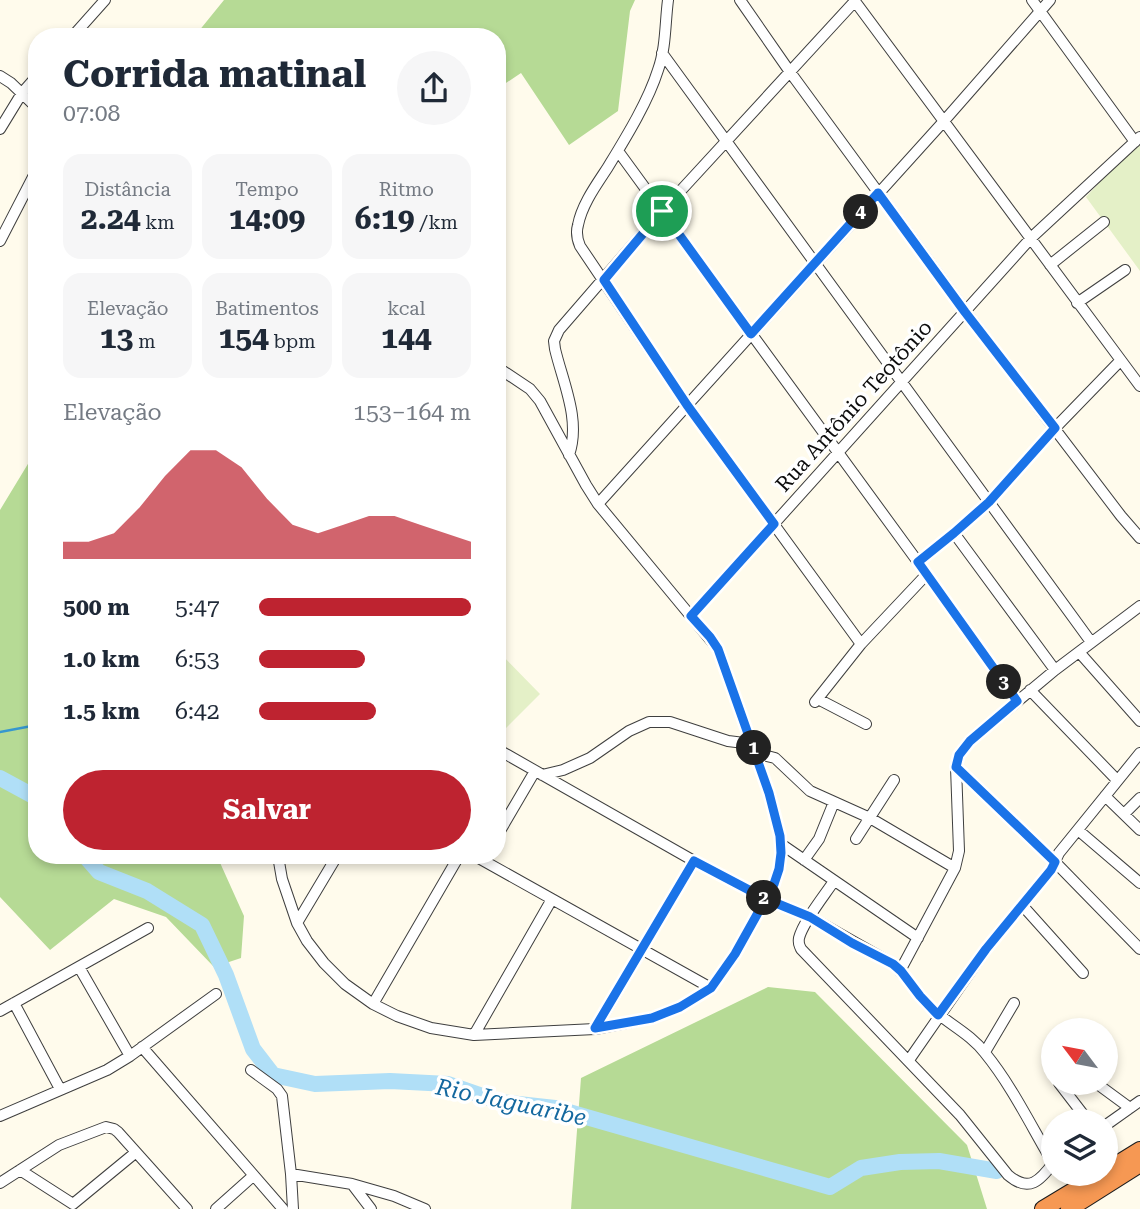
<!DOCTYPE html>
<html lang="pt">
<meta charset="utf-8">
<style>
:root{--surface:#fff;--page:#f6f6f7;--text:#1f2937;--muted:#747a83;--accent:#be2330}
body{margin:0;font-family:"Roboto Serif",serif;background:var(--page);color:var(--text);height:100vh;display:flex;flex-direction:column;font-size:26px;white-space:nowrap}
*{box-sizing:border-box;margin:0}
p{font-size:23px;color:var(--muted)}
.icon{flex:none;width:38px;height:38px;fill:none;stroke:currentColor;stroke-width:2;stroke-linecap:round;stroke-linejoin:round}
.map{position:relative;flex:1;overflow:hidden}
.panel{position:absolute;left:28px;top:28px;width:478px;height:836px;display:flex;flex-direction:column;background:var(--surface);border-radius:28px;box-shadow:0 4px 10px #0003}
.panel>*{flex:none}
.needle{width:46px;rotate:302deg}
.buttons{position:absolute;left:1041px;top:1018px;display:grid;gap:14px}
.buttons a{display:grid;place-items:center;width:77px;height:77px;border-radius:50%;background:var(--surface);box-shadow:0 4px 10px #0003;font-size:35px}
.pin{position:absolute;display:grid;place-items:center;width:60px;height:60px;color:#fff;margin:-30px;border:4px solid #fff;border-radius:50%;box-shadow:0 2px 7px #0007}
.km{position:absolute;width:35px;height:35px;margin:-18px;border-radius:50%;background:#222;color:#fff;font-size:19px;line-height:35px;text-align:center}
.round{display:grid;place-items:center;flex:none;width:74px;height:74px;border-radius:37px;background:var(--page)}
.overview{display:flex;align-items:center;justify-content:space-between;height:119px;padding:0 35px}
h1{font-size:38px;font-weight:700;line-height:52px}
.figures{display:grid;grid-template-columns:repeat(3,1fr);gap:10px;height:119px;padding:7px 35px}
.figures div{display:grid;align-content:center;border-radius:18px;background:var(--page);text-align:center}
.figures b{font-size:30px;font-weight:700}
.figures small{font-size:19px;font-weight:400}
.figures p{font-size:19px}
.chart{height:196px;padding:14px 35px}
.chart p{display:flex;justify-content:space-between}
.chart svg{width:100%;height:126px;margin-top:7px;fill:var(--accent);opacity:.7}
.action{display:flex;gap:14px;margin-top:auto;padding:14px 35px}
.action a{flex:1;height:80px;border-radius:42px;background:var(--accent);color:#fff;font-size:28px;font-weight:700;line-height:80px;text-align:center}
ul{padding:0 35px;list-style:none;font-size:23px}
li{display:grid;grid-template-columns:112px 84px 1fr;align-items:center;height:52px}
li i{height:18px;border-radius:9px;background:var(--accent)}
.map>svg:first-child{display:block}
.forest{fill:#b6da95}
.pitch{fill:#e4f0c7}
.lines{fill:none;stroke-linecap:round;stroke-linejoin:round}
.stream{stroke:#3697cf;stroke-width:2.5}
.river{stroke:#b0dff7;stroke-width:16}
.minor-casing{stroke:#3f3f3f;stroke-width:12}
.highway-casing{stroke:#1d1d1d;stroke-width:18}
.minor{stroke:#fff;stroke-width:10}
.highway{stroke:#f69853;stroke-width:16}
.route-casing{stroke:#fff;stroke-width:14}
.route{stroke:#1a73e8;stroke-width:9}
.labels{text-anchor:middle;stroke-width:7;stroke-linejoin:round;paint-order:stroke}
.street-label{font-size:21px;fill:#0c0c0c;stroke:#fff}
.water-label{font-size:23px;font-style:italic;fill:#14689f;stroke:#fff}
</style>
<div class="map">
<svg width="1140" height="1209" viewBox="0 0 1140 1209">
<rect width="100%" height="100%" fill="#fffbec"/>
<!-- forest -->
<path class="forest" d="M224,0H635L630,11L618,111L569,145L521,73L497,89V37H194Z
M37,449V856H217L244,916L241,958L214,967L166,917L114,899L50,950L0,897V510Z
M768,987L815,992L967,1145L987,1209H571L581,1078Z"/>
<!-- pitch -->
<path class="pitch" d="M1140,139V271L1086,197Z
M497,650L540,694L497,737Z"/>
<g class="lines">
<!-- stream -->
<path class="stream" d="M0,732L37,725"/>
<!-- river -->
<path class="river" d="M0,778L37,798
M85,856L99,872L147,891L202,925L226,975L253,1049L273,1075L315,1084L390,1081L448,1084L500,1102L555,1108L830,1187L861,1168L900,1162L939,1161L997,1171"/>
<!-- minor casing -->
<g class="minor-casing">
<path id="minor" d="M668,0C665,23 666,48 658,70C648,102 625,139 608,167C597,184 582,204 578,225C576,232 577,239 580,246L687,405L861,644
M740,0L790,72L965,311L1121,516L1140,538
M854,0L1140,386
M1032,0L1135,142
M72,37L105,0
M662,53L1091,642
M0,76L11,83L37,108
M0,129L22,93L37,76
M618,151L918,562L1017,701
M0,241L33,177L37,172
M1050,265L1104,222
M1077,303L1125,270
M569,455C581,420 563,383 555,349L554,341L559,330L662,211L855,1
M598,504L944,121L1050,0
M954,533L1055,670
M918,562L954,533L989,502L1055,428L1120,361
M691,616L1031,238L1140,137
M1079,652L1140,721
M1030,690L1117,780
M818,699L866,724
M815,702L861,644L927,574
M497,749L694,861L766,899L810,917L893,964C907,976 915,992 928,1005C946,1023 970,1033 985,1053C1012,1086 1031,1126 1053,1163
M755,753L775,758L810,791L870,818L955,868
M956,767L1055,862L1140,949
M542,775L563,770L590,758L629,731L649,722H670L728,741L752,744
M1105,796L1140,830
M1124,814L1140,798
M1078,830L1140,883
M497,836L535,771
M856,839L894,780
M781,844L918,938
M278,856L282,879L297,923L307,941L324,963L345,984L373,1004L397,1016L431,1028L474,1035L595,1029L652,1018L680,1007L711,988L735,954L774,884L779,869L781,853L780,836L769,793L718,649L598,504L586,485L540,401L530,389L497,367
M475,856L711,988
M804,860L819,839L834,802
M834,881C824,896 803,922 799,938C798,944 799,944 801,949L960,1115L1008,1175C1029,1193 1040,1181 1054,1162
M1022,905L1083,973
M297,923L337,856
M79,967L130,1056
M900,971L955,868L959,851L956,767C957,756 962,750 970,741L1055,670L1140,606
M14,1003L60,1089
M373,1004L459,856
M0,1011L148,928
M595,1029L694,861
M474,1035L552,899
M142,1047L283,1209
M985,1052L1014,1003
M909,1060L986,949L1051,870L1059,853L1140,753
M251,1070L277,1089L282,1096L291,1174L293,1209
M1059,1083L1089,1122
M1096,1083L1130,1108
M0,1116L107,1070L130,1056L216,994
M1106,1125L1140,1101
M20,1170L73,1204L135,1153
M291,1174L352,1184L394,1196L425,1209
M0,1183L59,1145L106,1127L114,1129L118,1132L187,1209
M352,1184L371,1209
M216,1209L253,1176"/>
</g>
<!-- highway casing -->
<g class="highway-casing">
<path id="highway" d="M1106,1171L1140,1150
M1043,1209L1101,1174
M1069,1209L1140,1164"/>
</g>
<!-- minor -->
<use href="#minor" class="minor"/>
<!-- highway -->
<use href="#highway" class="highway"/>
</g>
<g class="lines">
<!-- route casing -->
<g class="route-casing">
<path id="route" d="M662,211L604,280L687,405L774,524L691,616L710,637L718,649L769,793L780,836L781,853L779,869L774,884L735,954L711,988L680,1007L652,1018L595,1028L694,861L766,899L810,917L852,943L893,964L901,971L920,996L938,1015L986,949L1051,870L1055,862L956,767L959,755L970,741L1017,701L918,562L954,533L989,502L1055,428L965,312L878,193L751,334L662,211"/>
</g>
<!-- route -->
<use href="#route" class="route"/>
</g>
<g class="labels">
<!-- street labels -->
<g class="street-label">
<text transform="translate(854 406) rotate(-48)" y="7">Rua Antônio Teotônio</text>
</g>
<!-- water labels -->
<g class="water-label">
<text transform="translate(511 1102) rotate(12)" y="8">Rio Jaguaribe</text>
</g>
</g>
</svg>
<div class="buttons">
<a><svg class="needle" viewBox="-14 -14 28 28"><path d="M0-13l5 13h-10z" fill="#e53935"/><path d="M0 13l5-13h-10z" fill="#747a83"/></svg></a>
<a><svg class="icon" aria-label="layers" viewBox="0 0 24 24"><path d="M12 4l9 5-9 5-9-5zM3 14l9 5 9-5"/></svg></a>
</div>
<div class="pin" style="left:662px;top:211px;background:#1e9e55"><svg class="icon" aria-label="arrive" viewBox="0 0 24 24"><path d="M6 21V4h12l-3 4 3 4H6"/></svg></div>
<b class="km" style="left:754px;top:748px">1</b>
<b class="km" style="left:764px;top:898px">2</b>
<b class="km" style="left:1004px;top:682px">3</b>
<b class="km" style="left:861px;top:212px">4</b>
<section class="panel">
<div class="overview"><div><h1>Corrida matinal</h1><p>07:08</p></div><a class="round"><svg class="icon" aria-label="share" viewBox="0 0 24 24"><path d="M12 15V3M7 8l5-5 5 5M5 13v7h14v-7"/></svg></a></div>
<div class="figures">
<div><p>Distância</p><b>2.24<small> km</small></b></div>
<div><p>Tempo</p><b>14:09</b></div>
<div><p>Ritmo</p><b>6:19<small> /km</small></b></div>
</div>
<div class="figures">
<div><p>Elevação</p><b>13<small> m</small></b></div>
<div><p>Batimentos</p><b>154<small> bpm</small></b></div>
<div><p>kcal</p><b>144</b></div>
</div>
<div class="chart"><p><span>Elevação</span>153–164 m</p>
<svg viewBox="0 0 160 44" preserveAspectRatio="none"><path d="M0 44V38L10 38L20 35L30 26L40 15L50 6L60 6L70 12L80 23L90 32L100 35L110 32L120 29L130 29L140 32L150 35L160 38V44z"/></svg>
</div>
<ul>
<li><b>500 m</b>5:47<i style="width:100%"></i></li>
<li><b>1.0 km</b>6:53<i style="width:50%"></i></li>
<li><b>1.5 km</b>6:42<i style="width:55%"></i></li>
</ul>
<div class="action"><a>Salvar</a></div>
</section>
</div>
